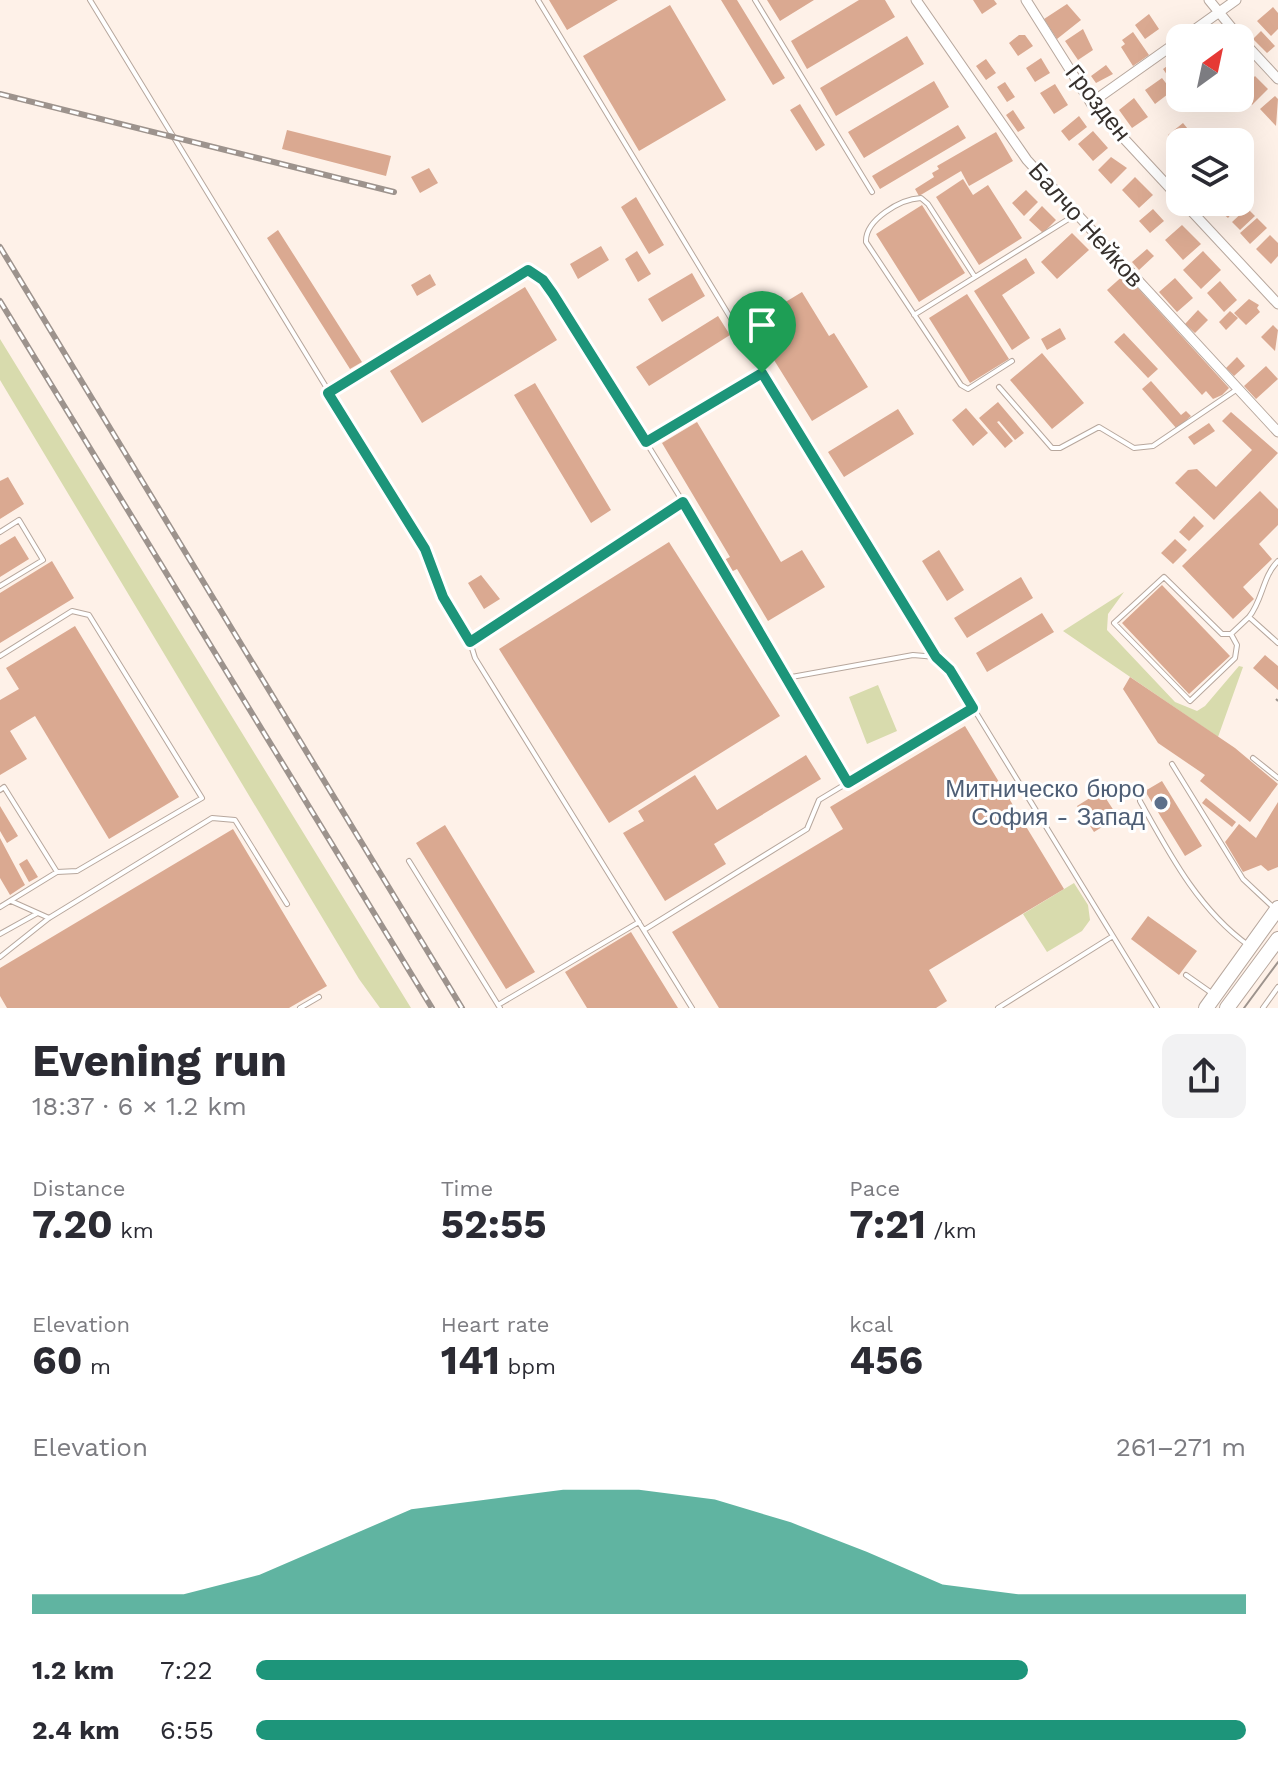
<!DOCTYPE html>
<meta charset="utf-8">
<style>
:root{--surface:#fff;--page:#f2f2f3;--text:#2b2b33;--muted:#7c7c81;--accent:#1d957a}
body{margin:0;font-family:"Work Sans",sans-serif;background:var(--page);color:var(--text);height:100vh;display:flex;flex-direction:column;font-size:30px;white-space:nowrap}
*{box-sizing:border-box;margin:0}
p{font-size:26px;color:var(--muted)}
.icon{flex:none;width:44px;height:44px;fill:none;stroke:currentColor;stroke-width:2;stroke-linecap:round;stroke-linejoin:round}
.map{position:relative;height:1008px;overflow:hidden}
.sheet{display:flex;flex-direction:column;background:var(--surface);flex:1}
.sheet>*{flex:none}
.needle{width:52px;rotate:33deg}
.fabs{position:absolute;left:1166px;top:24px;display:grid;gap:16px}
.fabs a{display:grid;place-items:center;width:88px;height:88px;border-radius:16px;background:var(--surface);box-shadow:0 8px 32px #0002;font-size:40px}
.pin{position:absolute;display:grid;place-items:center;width:68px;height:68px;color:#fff;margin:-82px -34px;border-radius:50% 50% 50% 0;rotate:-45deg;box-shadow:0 0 8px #0007}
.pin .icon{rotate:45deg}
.round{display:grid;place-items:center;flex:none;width:84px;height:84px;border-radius:16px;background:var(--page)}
.headline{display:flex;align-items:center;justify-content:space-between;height:136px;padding:0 32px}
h1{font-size:44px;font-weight:700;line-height:60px}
.metrics{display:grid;grid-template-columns:repeat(3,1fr);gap:12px;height:136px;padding:8px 32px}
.metrics div{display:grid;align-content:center}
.metrics b{font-size:40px;font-weight:700}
.metrics small{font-size:22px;font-weight:400}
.metrics p{font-size:22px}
.chart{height:224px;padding:16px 32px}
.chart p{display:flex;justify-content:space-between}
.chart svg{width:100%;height:144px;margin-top:8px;fill:var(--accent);opacity:.7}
ul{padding:0 32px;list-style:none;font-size:26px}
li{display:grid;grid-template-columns:128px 96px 1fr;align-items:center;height:60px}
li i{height:20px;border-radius:10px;background:var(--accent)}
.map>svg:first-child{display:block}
.grass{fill:#d8dbad}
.building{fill:#daa991}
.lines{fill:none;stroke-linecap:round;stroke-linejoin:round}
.lane-casing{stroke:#b7a79d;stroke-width:6}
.street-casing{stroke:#b7a79d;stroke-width:11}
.primary-casing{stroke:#b7a79d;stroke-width:16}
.path{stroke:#9d948d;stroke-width:2;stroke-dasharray:6 4;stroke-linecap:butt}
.lane{stroke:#fff;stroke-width:4}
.street{stroke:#fff;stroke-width:9}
.primary{stroke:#fff;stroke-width:14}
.tram{stroke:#9d938d;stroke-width:2}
.rail-casing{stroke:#9d938d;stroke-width:6}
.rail{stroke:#fff;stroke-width:3;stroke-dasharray:9;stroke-linecap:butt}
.route-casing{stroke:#fff;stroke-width:16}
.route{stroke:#1d957a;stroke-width:10}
.service-dot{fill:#5c6f8a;stroke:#fff;stroke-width:3}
.labels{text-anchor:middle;stroke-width:6;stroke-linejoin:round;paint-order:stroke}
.street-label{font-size:24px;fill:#37312d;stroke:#fff}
.service-label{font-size:24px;fill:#4e5e75;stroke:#fff;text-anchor:end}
</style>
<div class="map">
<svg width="1278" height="1008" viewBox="0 0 1278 1008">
<rect width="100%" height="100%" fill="#fef1e8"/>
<!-- grass -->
<path class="grass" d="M0,339L411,1008H380L359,979L0,380Z
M1124,592L1108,614L1107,630L1175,702L1197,711L1205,706L1239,666L1243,667L1218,737L1063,631Z
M878,685L897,731L867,744L849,697Z
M1074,883L1088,905L1090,920L1082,931L1047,952L1023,914Z"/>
<!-- building -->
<path class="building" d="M549,0H618L567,30Z
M721,0H737L785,78L773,85Z
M767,0H814L780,21Z
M859,0H885L895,17L807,69L791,41Z
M973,0H994L997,4L982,14Z
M1067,4L1081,20L1057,39L1044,19Z
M670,5L726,100L639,151L583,56Z
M1273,7L1278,13V29L1271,36L1257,21Z
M1149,14L1159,29L1145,39L1135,25Z
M1083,29L1093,50L1078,60L1065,41Z
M1261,31L1275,46L1267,53L1253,39Z
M1133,32L1149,55L1133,66L1121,47L1125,44L1122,40Z
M1019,35H1025L1033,46L1018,56L1009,43Z
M907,36L924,64L836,116L820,88Z
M1041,58L1050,73L1035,82L1026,68Z
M986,59L996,73L986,80L976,66Z
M1177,59L1180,76L1172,82L1163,69Z
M1106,65L1113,74L1096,83L1091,76Z
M1255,76L1268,89L1252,105L1240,92Z
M1162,78L1172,91L1155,104L1145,90Z
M934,81L949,107L864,158L848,132Z
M1005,82L1015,97L1007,102L997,87Z
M1055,84L1068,105L1054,114L1040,93Z
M1275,96L1278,99L1276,126L1260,109Z
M1134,98L1148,117L1132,128L1119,110Z
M800,104L825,145L816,151L790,110Z
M1013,110L1025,128L1018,132L1006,115Z
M1079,116L1087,127L1069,141L1061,131Z
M1183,123L1192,134L1178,146L1168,135Z
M958,125L966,138L880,189L872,176Z
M1207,129L1219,142H1193Z
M287,130L391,156L386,176L282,149Z
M1093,131L1108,148L1093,161L1078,144Z
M996,132L1013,161L969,186L961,171L919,196L915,189L934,177L932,173L939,169L937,166Z
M1111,157L1127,168L1111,184L1098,170Z
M429,168L438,183L420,193L411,177Z
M1135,177L1153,195L1139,208L1122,190Z
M963,179L973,195L988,185L1022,238L979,265L936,197Z
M1026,190L1038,202L1024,216L1012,203Z
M1240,195L1244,198L1228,218L1219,210L1225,202H1240Z
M636,197L664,245L649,254L621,207Z
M922,205L965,273L919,302L876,234Z
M1042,206L1056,220L1043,233L1029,220Z
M1247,208L1255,216L1240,230L1232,222Z
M1153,209L1164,221L1150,233L1139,221Z
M1257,218L1267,228L1250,244L1240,233Z
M1182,225L1201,244L1183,260L1165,240Z
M278,230L362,362L350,369L267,238Z
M1072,233L1089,250L1057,279L1041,262Z
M1270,235L1278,243V256L1271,264L1256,249Z
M601,246L609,260L578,279L570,264Z
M1147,249L1154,256L1139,270L1132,262Z
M637,251L651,274L638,282L625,259Z
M1203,251L1221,270L1201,289L1183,270Z
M1026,258L1035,273L1002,295L1030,338L1012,350L974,291Z
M692,273L705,296L662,322L648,299Z
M430,274L436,285L417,296L411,285Z
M1125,274L1229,388L1222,395L1213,399L1206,391L1202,395L1107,290Z
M1175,278L1193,298L1177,312L1159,292Z
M1220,281L1237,300L1224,312L1207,293Z
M525,287L557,340L422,423L390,371Z
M802,292L829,336L834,333L868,387L812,421L751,323Z
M967,294L1009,359L970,383L929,318Z
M1249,299L1259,305L1257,308L1260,312L1246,325L1234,313Z
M1198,310L1208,320L1195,333L1185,324Z
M1230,311L1238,318L1226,330L1219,322Z
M718,316L730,335L649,386L636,367Z
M1273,325L1278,330L1275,351L1261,337Z
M1060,328L1066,339L1047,350L1041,339Z
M1124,333L1158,369L1148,378L1114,342Z
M1042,353L1084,403L1052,429L1010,380Z
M1237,357L1245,366L1234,376L1226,368Z
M1266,366L1278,379L1256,399L1244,386Z
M1151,381L1181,415L1186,411L1191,416L1177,429L1142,389Z
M535,383L611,510L591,523L514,395Z
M998,402L1024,433L1015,440L999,421L997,422L1013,441L1005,448L979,418Z
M966,408L988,433L973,446L952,420Z
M898,409L914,434L844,477L828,452Z
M1231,412L1278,453L1214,520L1175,483L1188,470L1197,469L1216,487L1252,450L1222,421Z
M697,422L781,562L802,550L825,587L768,621L737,569L731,572L724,560L730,557L662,443Z
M1209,423L1215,431L1194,445L1188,437Z
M8,477L24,504L0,519V481Z
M1260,491L1278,509V525L1259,544L1272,559L1243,587L1254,599L1233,619L1182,566Z
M1194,516L1204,526L1189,541L1179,532Z
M15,536L29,559L0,577V545Z
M1175,539L1187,550L1173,564L1161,553Z
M669,542L780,716L609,823L499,649Z
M939,550L964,590L947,601L922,561Z
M52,561L74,598L0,643V593Z
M481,575L500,599L484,609L468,583Z
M1021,577L1033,598L967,638L954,618Z
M1162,585L1230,656L1189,694L1122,623Z
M1042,613L1054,632L987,672L976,653Z
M75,626L179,797L109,839L35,716L10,731L27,759L0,775V700L19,689L6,668Z
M1265,655L1278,666V690L1253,668Z
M1130,677L1235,748L1278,784L1250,822L1200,781L1205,775L1158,743L1123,689Z
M965,726L1064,889L929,970L947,1001L936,1008H719L672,932L843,829L830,807Z
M806,755L821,779L714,844L726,864L665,901L623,833L644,821L638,811L695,775L717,810Z
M1162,781L1202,846L1185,856L1145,791Z
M1101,791L1118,817L1094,832L1077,806Z
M1206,798L1236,822L1232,827L1202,803Z
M1278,802V867L1268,871L1261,865L1243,872L1225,842L1239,824L1256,838Z
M0,806L18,836L7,843L0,831Z
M445,825L535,972L506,989L416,843Z
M233,829L327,986L289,1008H7L0,996V968Z
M0,838L25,885L10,895L0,878Z
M27,859L38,877L29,882L19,864Z
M1148,916L1197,951L1179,975L1131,939Z
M631,932L678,1008H587L565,972Z"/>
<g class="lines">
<!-- lane casing -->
<g class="lane-casing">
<path id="lane" d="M90,0L425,549L443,597L470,642L683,502
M538,0L936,657L950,670L1157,1008
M755,0L872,192
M975,277L928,204L921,198C900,199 865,220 866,242L961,385L968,389L1012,361
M914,315L1075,215
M999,387L1052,448H1060L1099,427L1134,448L1153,446L1236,390
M328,393L528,270L534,272L573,324L683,502L848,783
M646,442L762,373
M0,532L19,520L43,560L0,586
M1249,617C1263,600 1262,577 1278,561
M1231,634L1237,645L1235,658L1190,701L1114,623L1164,577L1222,634H1231L1249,617L1278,643
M470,642L475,658L692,1008
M0,656L72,611L89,615L202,798L77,871L57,872L0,907
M786,678L913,655L936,657
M1253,758L1278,778
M1172,764L1243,879L1274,908
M0,790L4,787L57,872
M1140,801C1169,853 1198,909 1248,945
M409,861L500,1008
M11,901L49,918
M644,930L807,829L819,800L972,708
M0,934L36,914
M0,957L49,918L212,818L235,820L287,904
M1186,975L1213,994
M498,1005L639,922
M300,1008L319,997
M998,1008L1113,936
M1263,1008L1278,987"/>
</g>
<!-- street casing -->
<g class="street-casing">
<path id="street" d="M916,0L1027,160L1278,432
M1026,0L1091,103L1180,199
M1209,0L1240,38
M1183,38L1236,0
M1240,38L1278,79
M1091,103L1180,40
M1183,202L1278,304"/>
</g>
<!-- primary casing -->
<g class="primary-casing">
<path id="primary" d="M1206,1008L1278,908
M1227,1008L1278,939"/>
</g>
<!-- path -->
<path class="path" d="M1276,699L1278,701"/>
<!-- lane -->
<use href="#lane" class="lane"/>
<!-- street -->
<use href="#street" class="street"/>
<!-- primary -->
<use href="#primary" class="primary"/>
<!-- tram -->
<path class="tram" d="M1244,1008L1278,962"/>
<!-- rail casing -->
<g class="rail-casing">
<path id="rail" d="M0,94L394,192
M0,247L462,1008
M0,301L432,1008"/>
</g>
<!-- rail -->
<use href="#rail" class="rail"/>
</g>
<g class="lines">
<!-- route casing -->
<g class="route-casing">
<path id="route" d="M528,270L543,280L553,294L646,442L762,373L936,657L950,670L973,708L848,783L683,502L470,642L443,597L425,549L328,393Z"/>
</g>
<!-- route -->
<use href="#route" class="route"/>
</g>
<!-- markers -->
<circle class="service-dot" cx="1161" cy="803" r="8"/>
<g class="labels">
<!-- street labels -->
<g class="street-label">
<text transform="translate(1098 103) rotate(52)" y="8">Грозден</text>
<text transform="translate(1086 225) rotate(48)" y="8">Балчо Нейков</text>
</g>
<!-- service labels -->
<g class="service-label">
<text x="1145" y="797">Митническо бюро<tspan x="1145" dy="28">София - Запад</tspan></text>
</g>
</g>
</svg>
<div class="fabs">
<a><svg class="needle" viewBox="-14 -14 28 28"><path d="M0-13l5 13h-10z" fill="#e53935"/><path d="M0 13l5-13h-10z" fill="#7c7c81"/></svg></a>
<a><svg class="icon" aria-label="layers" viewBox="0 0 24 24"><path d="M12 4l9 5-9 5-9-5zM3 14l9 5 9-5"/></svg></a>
</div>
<div class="pin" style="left:762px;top:373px;background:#1e9e55"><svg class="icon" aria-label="arrive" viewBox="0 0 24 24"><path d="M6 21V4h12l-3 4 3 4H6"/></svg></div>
</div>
<section class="sheet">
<div class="headline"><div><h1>Evening run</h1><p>18:37 · 6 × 1.2 km</p></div><a class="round"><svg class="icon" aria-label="share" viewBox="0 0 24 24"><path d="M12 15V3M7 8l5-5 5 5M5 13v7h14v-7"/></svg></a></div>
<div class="metrics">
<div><p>Distance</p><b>7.20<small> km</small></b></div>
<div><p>Time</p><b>52:55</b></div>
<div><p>Pace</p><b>7:21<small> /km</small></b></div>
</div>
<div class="metrics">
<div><p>Elevation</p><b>60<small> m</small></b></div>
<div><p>Heart rate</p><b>141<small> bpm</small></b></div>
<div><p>kcal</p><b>456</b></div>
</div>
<div class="chart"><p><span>Elevation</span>261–271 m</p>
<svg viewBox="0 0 160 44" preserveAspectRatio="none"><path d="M0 44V38L10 38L20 38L30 32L40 22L50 12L60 9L70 6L80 6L90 9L100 16L110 25L120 35L130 38L140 38L150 38L160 38V44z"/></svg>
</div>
<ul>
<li><b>1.2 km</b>7:22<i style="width:78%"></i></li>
<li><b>2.4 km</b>6:55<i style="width:100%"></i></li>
</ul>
</section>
